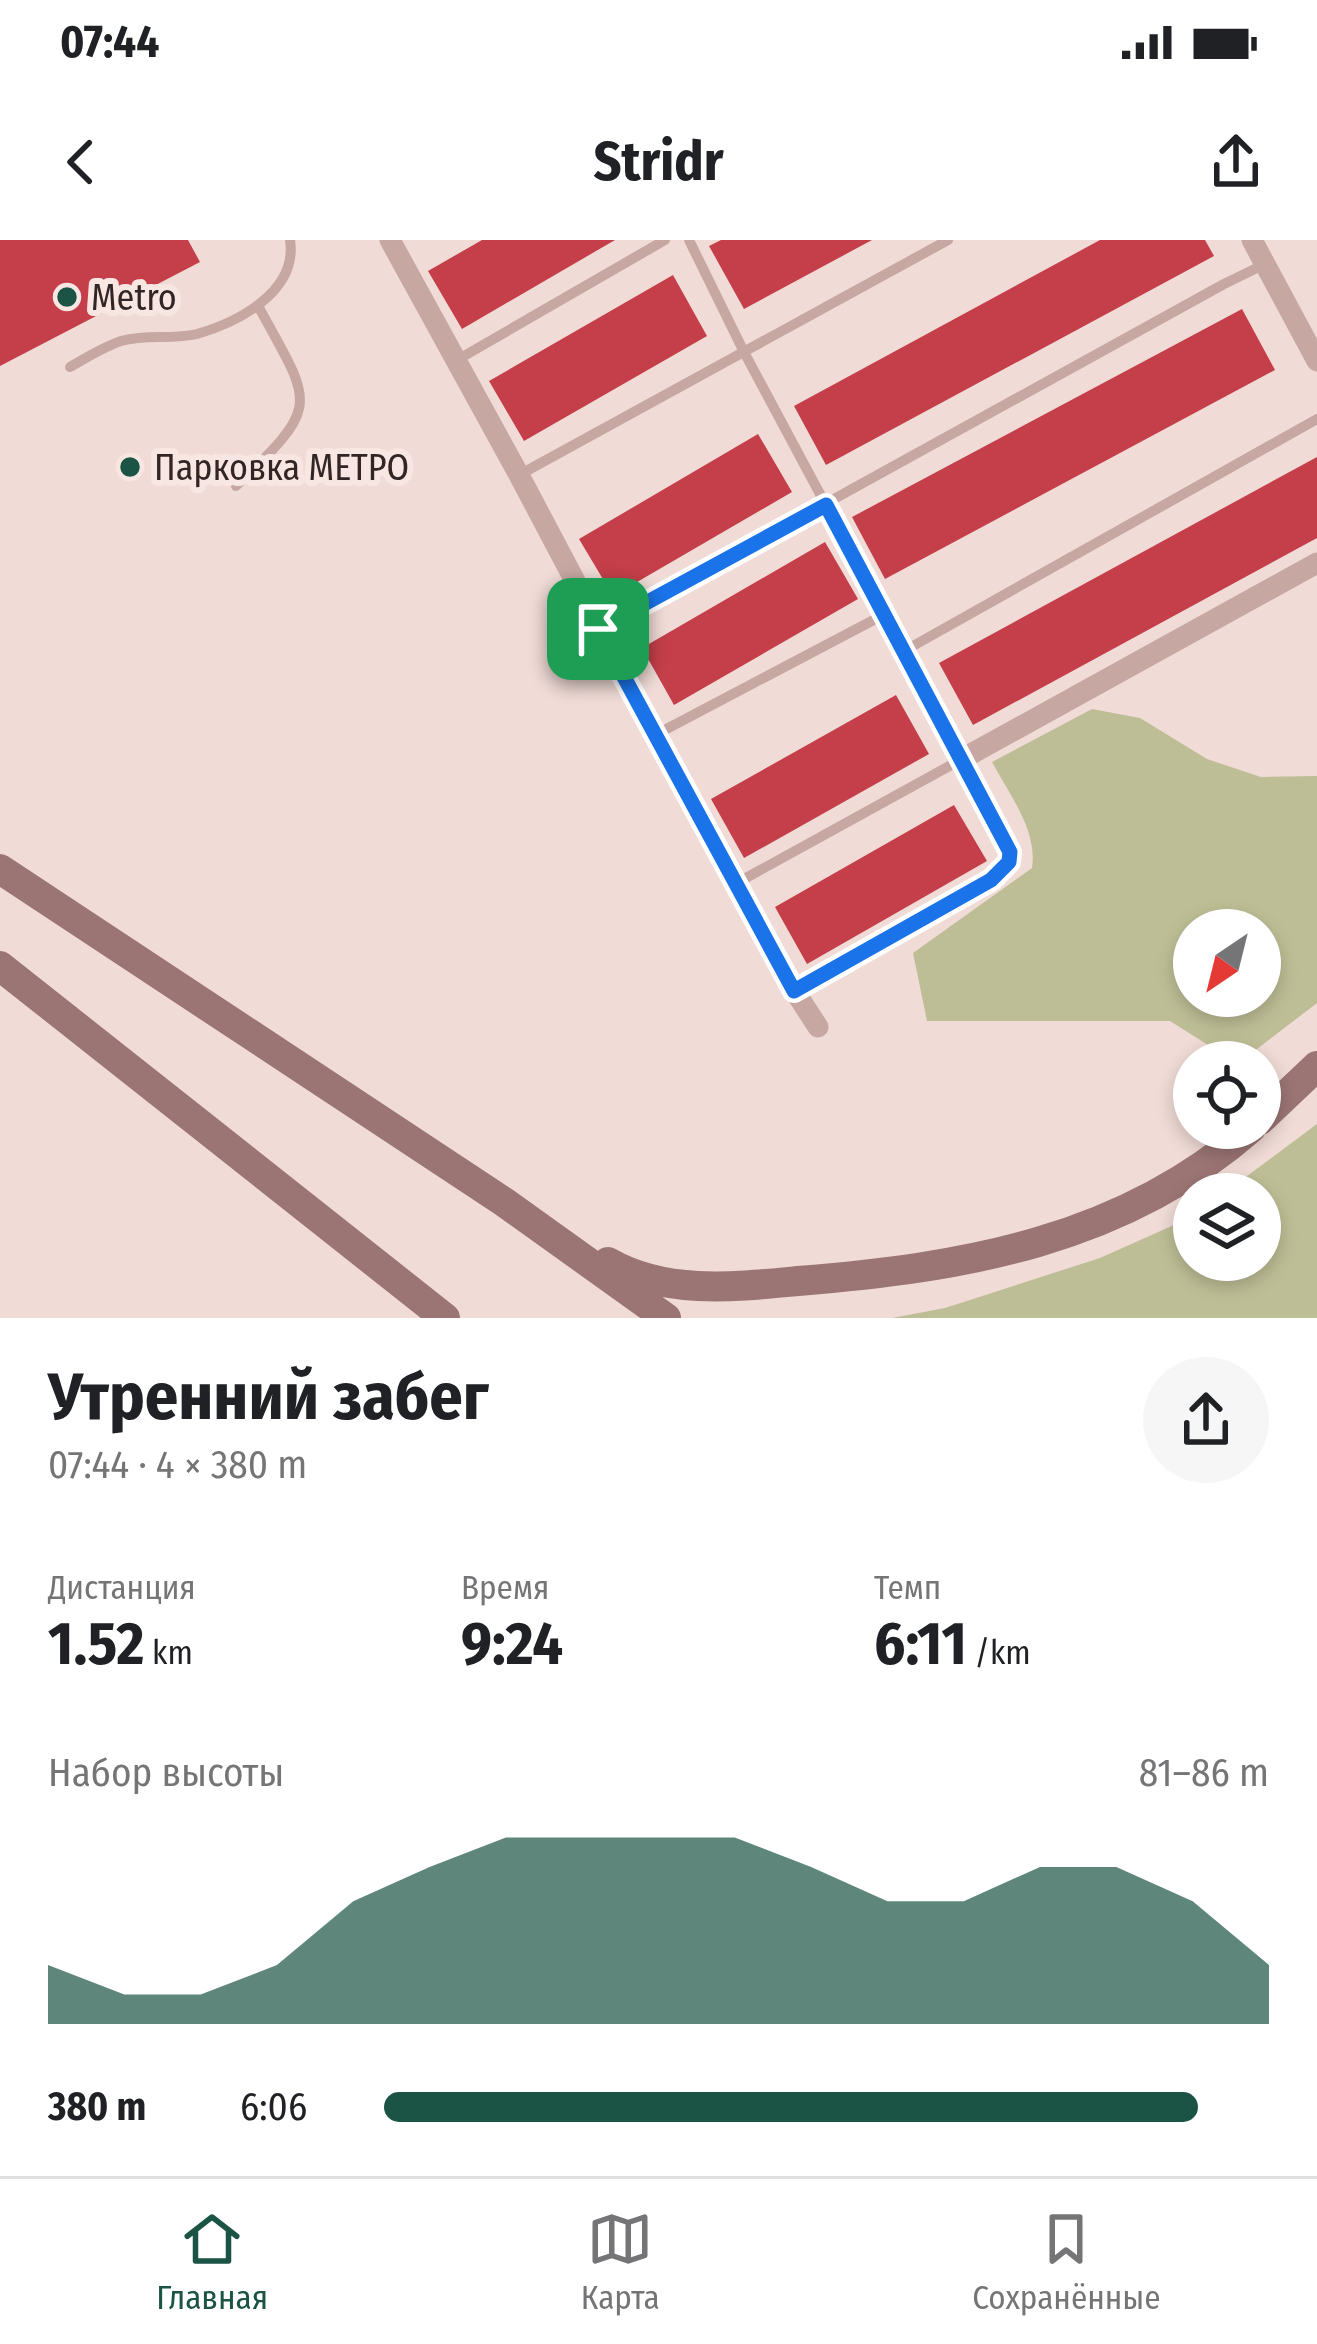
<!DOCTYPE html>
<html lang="ru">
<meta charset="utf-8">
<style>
:root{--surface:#fff;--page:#f6f6f6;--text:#202124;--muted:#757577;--line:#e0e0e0;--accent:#1b5344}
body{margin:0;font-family:"Fira Sans Condensed",sans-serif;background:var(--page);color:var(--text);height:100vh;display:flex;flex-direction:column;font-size:45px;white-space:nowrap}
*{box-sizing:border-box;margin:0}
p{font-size:39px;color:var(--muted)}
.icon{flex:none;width:66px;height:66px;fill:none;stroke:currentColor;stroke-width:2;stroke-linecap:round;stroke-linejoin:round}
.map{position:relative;height:1078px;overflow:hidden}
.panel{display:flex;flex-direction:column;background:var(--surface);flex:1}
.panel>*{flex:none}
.needle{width:78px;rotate:215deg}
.tools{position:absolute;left:1173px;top:669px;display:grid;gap:24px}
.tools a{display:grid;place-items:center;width:108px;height:108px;border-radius:50%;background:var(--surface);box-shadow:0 6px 18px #0003;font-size:60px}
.pin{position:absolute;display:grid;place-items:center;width:102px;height:102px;color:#fff;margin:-51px;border-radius:24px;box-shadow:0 6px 18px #0006}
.round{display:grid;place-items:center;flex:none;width:126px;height:126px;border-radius:63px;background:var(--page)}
.overview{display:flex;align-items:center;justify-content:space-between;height:204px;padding:0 48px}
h1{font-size:66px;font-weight:700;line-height:90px}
.metrics{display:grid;grid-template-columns:repeat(3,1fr);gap:18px;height:204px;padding:12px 48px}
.metrics div{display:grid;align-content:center}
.metrics b{font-size:60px;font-weight:700}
.metrics small{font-size:33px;font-weight:400}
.metrics p{font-size:33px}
.chart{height:336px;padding:24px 48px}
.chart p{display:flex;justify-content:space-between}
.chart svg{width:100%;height:216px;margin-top:12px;fill:var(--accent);opacity:.7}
ul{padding:0 48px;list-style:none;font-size:39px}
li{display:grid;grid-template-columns:192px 144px 1fr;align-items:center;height:90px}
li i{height:30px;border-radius:15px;background:var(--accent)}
.status{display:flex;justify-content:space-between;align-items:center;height:84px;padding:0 60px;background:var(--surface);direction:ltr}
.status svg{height:33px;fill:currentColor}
header{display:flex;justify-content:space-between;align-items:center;height:156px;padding:0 48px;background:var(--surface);font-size:54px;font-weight:700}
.tabs{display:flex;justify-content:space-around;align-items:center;height:168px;border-top:3px solid var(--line);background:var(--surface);font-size:33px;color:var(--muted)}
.tabs a{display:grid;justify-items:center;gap:6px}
.tabs .current{color:var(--accent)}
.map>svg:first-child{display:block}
.green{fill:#bebe96;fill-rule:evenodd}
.building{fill:#c53f4a}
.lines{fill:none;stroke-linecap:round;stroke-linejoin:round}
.service{stroke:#c7a7a2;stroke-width:10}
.minor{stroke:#c7a7a2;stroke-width:21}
.secondary{stroke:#9b7574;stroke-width:30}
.route-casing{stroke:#fff;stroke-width:24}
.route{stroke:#1a73e8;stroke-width:15}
.poi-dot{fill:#1b5344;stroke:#f8e6e2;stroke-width:4.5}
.labels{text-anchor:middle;stroke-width:12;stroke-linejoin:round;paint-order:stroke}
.poi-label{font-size:36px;fill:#322525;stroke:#f8e6e2;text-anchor:start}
</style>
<div class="status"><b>07:44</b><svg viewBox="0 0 49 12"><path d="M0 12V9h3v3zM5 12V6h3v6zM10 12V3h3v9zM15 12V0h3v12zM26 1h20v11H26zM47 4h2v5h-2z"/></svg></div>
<header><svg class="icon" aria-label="back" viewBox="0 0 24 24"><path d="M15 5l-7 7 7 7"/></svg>Stridr<svg class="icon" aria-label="share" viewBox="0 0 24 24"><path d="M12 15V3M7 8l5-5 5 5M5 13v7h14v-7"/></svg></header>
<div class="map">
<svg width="1317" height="1078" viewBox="0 0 1317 1078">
<rect width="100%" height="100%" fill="#f0dbd6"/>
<!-- green -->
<path class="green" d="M1092,469L1140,478L1207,519L1261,537L1317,536V763L1240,822H1235L1170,781H927L913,713L1032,628C1038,591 1009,554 992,522ZM1194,690H1260V756H1194Z
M1317,884V1078H892L945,1068L1100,1018L1194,976V1020H1260V954H1223Z"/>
<!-- building -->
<path class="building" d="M0,0H188L200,22L0,126Z
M482,0H615L462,89L428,31Z
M721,0H872L744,69L709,6Z
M1100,0H1205L1214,16L826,225L794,166Z
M673,35L707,96L524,201L489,141Z
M1242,69L1275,130L885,339L852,277Z
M758,194L792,252L613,356L579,299Z
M1317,217V298L973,485L939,423Z
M825,302L858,359L674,465L642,408Z
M896,455L929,514L744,618L711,559Z
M954,565L987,621L807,724L775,667Z"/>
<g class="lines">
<!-- service -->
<path class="service" d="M689,0L744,112L904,411L1317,179
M457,120L665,0
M70,127C86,118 103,107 121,101C146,94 172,100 197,94C239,82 298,51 290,0
M519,235L948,0
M236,246C322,164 313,166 258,66
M600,388L1224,44L1265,24
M657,494L885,374
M735,644L962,519L904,411"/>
<!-- minor -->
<path class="minor" d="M390,0L519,235L735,644L794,750L818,787
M1252,0L1317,121
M794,750L991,640L1009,622V612L962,519L1317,323"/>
<!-- secondary -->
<path class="secondary" d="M0,629L504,962L666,1078
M0,726L445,1078
M1260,880L1317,826
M608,1022C665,1055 735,1047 798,1041C962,1028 1123,1001 1251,888"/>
</g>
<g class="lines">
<!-- route casing -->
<g class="route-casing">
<path id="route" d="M826,265L1010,612L1009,622L991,640L794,751L598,389Z"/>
</g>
<!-- route -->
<use href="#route" class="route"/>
</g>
<!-- markers -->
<g class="poi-dot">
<circle cx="67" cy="57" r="12"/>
<circle cx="130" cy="227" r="12"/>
</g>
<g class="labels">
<!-- poi labels -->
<g class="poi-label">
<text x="91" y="70">Metro</text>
<text x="154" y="240">Парковка МЕТРО</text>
</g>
</g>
</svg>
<div class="tools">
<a><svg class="needle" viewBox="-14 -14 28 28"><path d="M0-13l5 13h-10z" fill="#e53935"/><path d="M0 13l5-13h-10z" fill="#757577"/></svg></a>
<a><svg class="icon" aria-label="locate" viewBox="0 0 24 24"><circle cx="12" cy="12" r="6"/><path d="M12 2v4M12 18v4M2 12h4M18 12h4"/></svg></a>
<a><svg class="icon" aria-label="layers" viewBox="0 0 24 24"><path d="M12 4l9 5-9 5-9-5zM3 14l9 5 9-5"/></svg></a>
</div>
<div class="pin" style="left:598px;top:389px;background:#1e9e55"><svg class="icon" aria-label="arrive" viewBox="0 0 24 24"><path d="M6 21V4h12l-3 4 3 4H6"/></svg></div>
</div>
<section class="panel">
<div class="overview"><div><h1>Утренний забег</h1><p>07:44 · 4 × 380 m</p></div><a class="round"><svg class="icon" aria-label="share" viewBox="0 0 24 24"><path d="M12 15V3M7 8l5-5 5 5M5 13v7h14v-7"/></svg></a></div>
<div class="metrics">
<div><p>Дистанция</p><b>1.52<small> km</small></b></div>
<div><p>Время</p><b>9:24</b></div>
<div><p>Темп</p><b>6:11<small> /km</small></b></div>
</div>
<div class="chart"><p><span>Набор высоты</span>81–86 m</p>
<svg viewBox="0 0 160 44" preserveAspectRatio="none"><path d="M0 44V32L10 38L20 38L30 32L40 19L50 12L60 6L70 6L80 6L90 6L100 12L110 19L120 19L130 12L140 12L150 19L160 32V44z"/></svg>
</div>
<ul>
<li><b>380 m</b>6:06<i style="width:92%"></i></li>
</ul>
</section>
<nav class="tabs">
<a class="current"><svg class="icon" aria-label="home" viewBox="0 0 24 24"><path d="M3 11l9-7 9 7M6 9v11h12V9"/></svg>Главная</a>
<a><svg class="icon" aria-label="map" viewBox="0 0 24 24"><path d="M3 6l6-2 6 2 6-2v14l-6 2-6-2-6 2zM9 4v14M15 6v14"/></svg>Карта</a>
<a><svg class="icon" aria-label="saved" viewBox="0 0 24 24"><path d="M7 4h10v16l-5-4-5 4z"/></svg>Сохранённые</a>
</nav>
